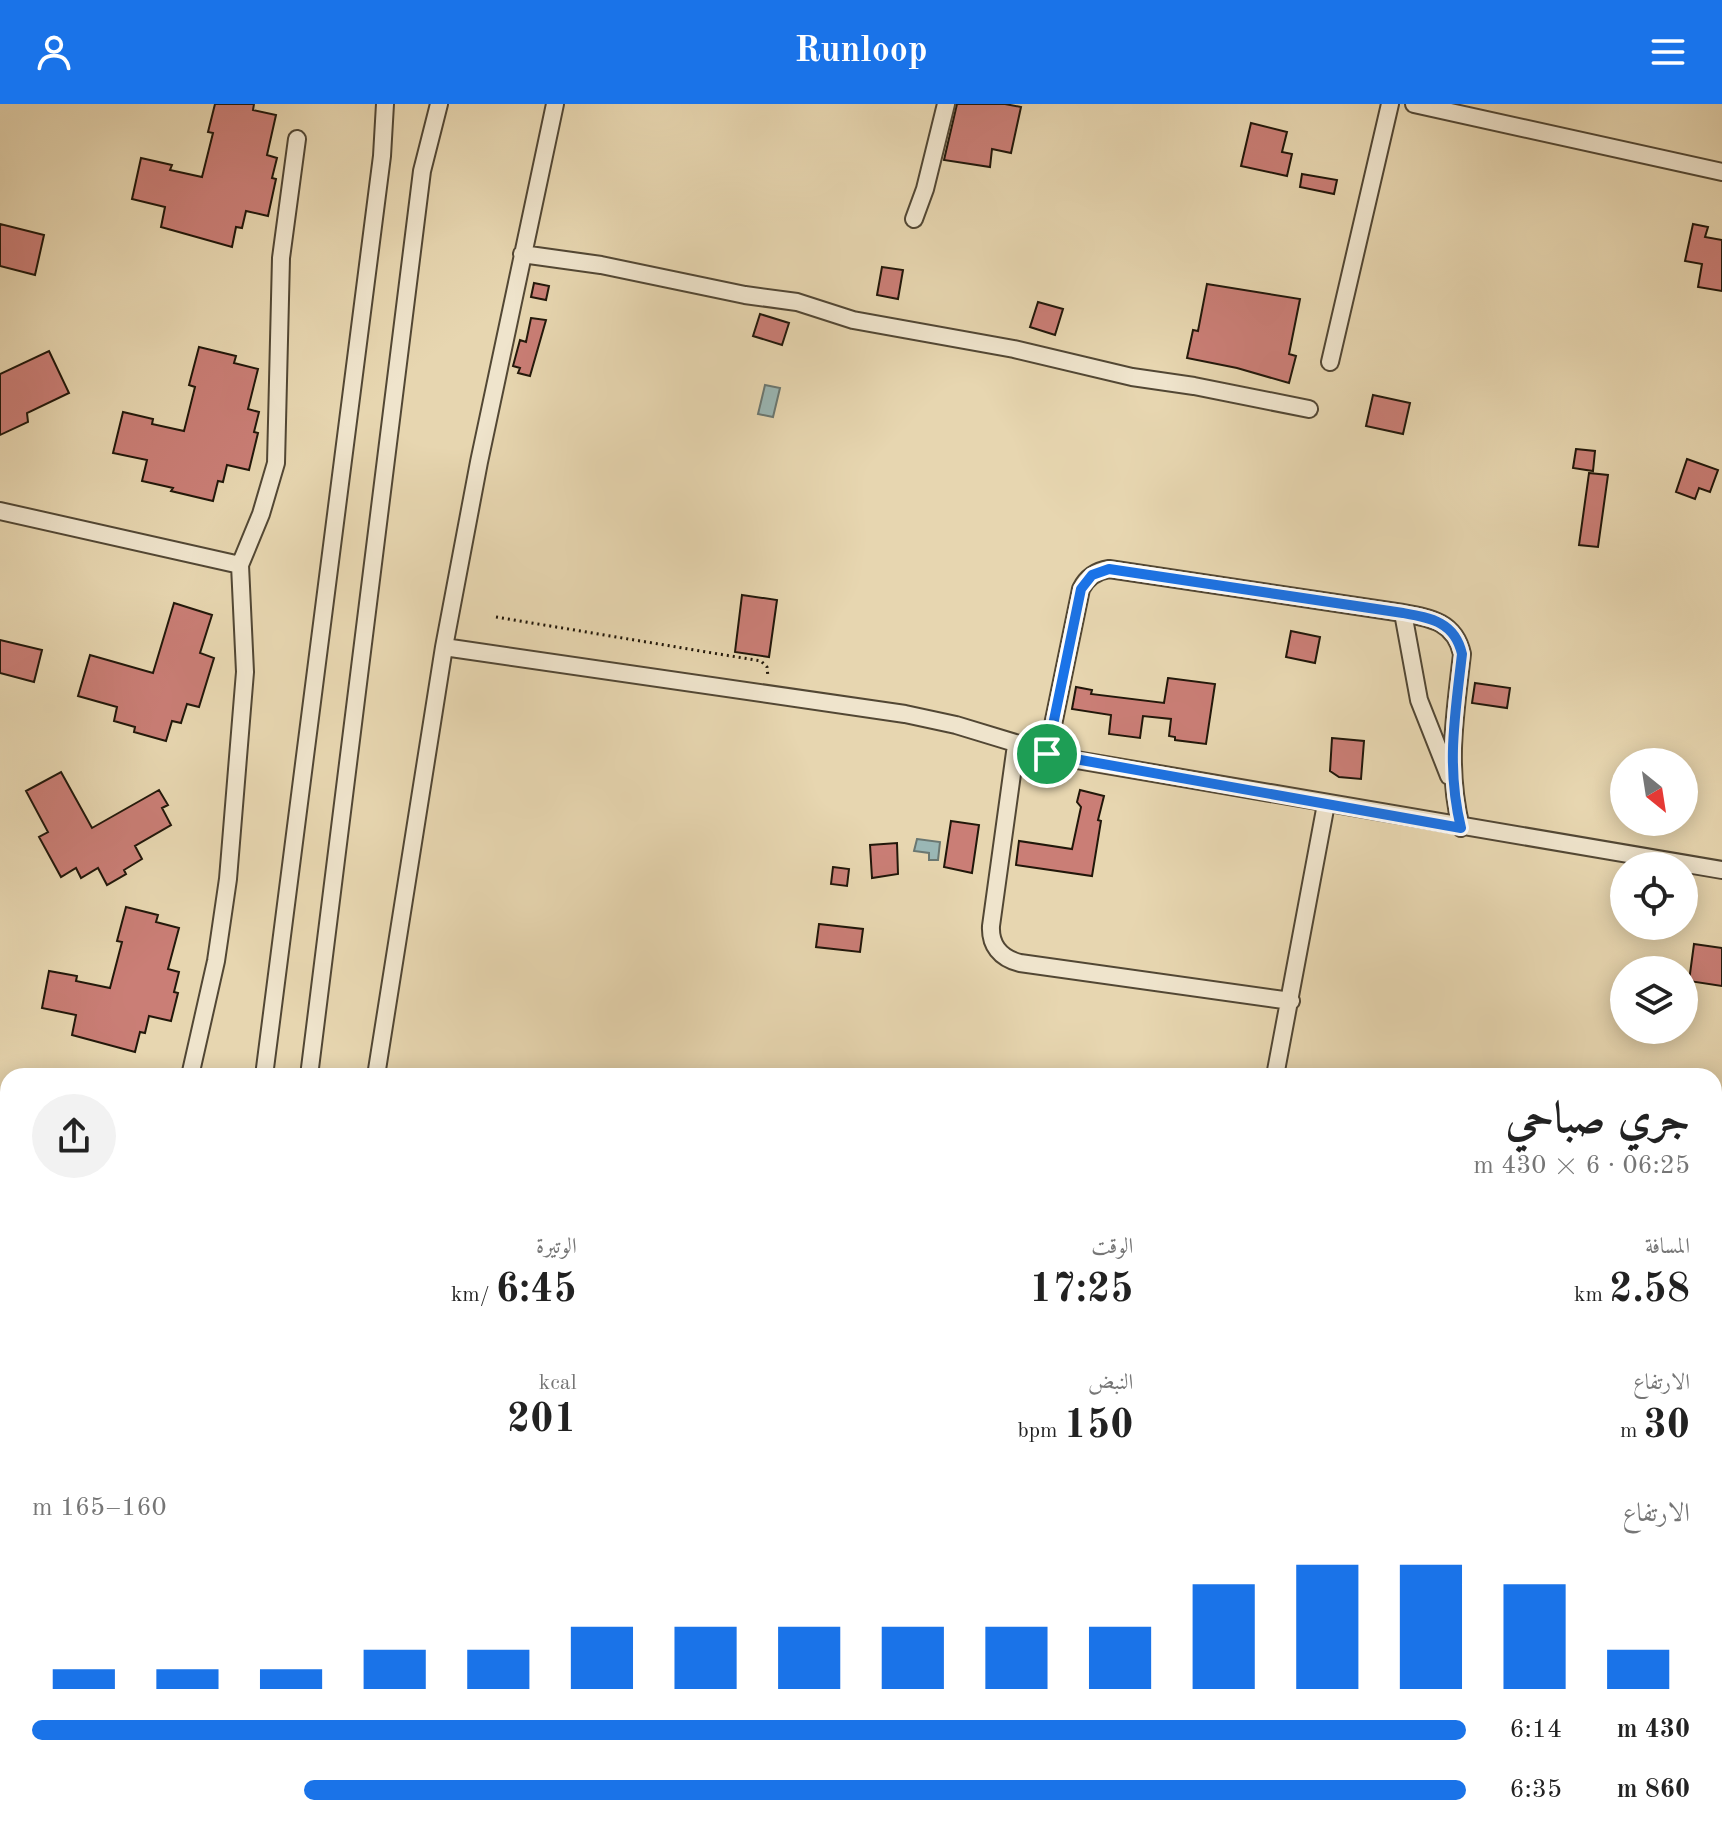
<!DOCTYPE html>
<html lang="ar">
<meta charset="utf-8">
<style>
:root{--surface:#fff;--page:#f2f2f2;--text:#222;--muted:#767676;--accent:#1a73e8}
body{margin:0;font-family:"Old Standard TT",Amiri,serif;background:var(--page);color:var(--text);direction:rtl;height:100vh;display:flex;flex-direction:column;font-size:30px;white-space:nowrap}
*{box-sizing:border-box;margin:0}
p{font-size:26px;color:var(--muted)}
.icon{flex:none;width:44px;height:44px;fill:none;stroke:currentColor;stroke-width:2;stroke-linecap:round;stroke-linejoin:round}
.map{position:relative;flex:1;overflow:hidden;direction:ltr}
.panel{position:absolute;left:0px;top:964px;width:1722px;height:768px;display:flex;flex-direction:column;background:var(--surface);border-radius:24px 24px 0 0;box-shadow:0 4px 20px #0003;direction:rtl}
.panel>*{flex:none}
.needle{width:52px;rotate:150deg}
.buttons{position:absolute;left:1610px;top:644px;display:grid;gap:16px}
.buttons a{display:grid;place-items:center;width:88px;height:88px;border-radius:50%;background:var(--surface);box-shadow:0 4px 20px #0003;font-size:40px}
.pin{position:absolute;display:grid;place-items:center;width:68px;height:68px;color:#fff;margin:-34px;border:4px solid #fff;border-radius:50%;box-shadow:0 2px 8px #0007}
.round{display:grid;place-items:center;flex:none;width:84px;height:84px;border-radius:42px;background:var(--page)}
.summary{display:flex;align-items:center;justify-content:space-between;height:136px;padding:0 32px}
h1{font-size:44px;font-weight:700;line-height:60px}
.metrics{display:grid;grid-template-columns:repeat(3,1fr);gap:12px;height:136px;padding:8px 32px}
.metrics div{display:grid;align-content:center}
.metrics b{font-size:40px;font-weight:700}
.metrics small{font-size:22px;font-weight:400}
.metrics p{font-size:22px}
.chart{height:224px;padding:16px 32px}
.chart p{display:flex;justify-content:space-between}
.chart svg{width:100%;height:144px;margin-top:8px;stroke:var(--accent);stroke-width:6}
ul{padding:0 32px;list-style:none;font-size:26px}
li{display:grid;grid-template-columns:128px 96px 1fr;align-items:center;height:60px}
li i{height:20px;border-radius:10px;background:var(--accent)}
header{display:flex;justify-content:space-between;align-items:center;height:104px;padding:0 32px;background:var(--accent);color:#fff;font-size:36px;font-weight:700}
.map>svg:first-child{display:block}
.water{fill:#9ab7b5;stroke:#6a7771;stroke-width:2}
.building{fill:#ca7e76;stroke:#21170a;stroke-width:2}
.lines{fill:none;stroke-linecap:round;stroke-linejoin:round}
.street-casing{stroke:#524734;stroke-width:20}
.path{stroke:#21170a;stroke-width:3;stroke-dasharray:2 4;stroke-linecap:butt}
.street{stroke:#efe4cc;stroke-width:16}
.route-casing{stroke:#fff;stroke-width:16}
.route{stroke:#1a73e8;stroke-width:10}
</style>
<header><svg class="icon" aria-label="menu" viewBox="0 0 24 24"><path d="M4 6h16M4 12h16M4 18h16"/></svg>Runloop<svg class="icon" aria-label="person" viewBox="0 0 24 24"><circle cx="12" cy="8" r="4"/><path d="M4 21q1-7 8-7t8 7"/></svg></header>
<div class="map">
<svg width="1722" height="1732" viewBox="0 0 1722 1732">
<rect width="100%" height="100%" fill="#e7d6b0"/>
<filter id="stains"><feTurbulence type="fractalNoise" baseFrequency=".0025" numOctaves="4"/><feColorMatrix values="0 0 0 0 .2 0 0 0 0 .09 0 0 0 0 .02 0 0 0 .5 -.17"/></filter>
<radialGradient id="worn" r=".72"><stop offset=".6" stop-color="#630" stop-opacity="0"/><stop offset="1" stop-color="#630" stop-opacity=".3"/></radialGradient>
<!-- water -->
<path class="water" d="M765,281L780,284L773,313L758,310Z
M917,735L940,738L938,756H929V749L914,747Z"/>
<!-- building -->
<path class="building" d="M215,0H254L253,6L276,11L267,51L277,54L272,74L276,75L268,112L246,107L242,124L236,123L232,143L161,123L165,103L132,95L141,54L172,61L170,66L202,73L213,29L208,28Z
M957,0H1005L1021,3L1011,49L992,45L990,63L944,56Z
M1251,19L1287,28L1282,48L1292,50L1287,72L1241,62Z
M1302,70L1337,76L1334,90L1300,83Z
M0,120L44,131L35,171L0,162Z
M1693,120L1708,123L1705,133L1722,136V187L1698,183L1702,160L1685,157Z
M882,163L903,166L898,195L877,191Z
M534,179L549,182L546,196L531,193Z
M1207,180L1300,195L1289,250L1296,252L1289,279L1237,264L1187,254L1193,226L1198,227Z
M1038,198L1063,205L1055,231L1030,223Z
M760,210L789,219L782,241L753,232Z
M531,214L546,216L530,272L518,269L520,264L513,262L520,236L526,238Z
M199,243L236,252L234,259L258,265L248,305L259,308L254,328L258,329L249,366L227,361L223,378L218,377L213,397L171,387L173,384L142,377L147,356L113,349L123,308L153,315L152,320L184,327L195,283L189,281Z
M49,247L69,289L27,309L28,318L0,331V270Z
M1373,291L1410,299L1403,330L1366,322Z
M1576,345L1595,347L1593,367L1573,364Z
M1687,355L1718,366L1710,388L1699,384L1695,395L1676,388Z
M1589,369L1608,371L1598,443L1579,441Z
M742,491L777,496L769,553L735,548Z
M174,499L212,511L200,549L214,554L199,603L187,600L181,619L172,617L166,637L134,628L135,623L114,617L117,603L78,592L90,551L153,569Z
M1291,527L1320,533L1315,559L1286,553Z
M0,536L42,546L34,578L0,569Z
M1168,574L1215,580L1206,640L1175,636V633L1169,632L1171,615L1143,612L1140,634L1109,630L1111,611L1072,605L1076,583L1092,586L1091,590L1164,599Z
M1475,579L1510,584L1507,604L1472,599Z
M1332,634L1364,637L1361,675L1339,673L1330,667Z
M61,668L92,724L159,686L168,701L162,704L171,721L135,742L142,755L124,766L126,770L107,781L98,764L81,774L76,764L61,773L39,733L48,728L26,687Z
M1080,686L1104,692L1098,716L1101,717L1092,772L1016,761L1019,737L1072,745L1081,703L1077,698Z
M951,717L979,721L972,769L944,763Z
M897,739L898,770L872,774L870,741Z
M833,763L849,765L847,782L831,780Z
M126,803L158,811L156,818L179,824L168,865L179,868L174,888L178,889L171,917L149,912L145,929L140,928L135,948L72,931L76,911L42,904L49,867L77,872L76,877L110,884L122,838L117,837Z
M819,820L863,825L860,848L816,843Z
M1694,840L1722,844V882L1689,877Z"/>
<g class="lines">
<!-- street casing -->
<g class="street-casing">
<path id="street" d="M1414,0L1722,68
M914,115L925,85L946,0
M522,150L601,161L745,191L797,198L853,216L1014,245L1132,273L1194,282L1309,305
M1330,258L1390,0
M0,407L240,461L245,568L228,775L216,857L190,972
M240,461L261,410L276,359L281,154L297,35
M1403,509L1419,596L1449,672
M444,543L905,610L956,621L1065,654L1722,766
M1016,641L991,822C990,841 1000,854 1020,859L1291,897
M1047,650L1081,485C1087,473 1096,467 1109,465L1403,509C1431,514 1455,518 1462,550C1455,612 1446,661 1461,724
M264,972L382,52L385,0
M309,972L422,67L439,0
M376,972L444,543L479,358L555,0
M1275,972L1326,700
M0,1609H8
M1352,1724L1356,1732
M192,1729L226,1732
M139,1732L140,1724
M246,1732L248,1724
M661,1732L664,1724"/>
</g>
<!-- path -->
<path class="path" d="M496,513L761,557L767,563L768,573"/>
<!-- street -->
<use href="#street" class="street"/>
</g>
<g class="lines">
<!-- route casing -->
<g class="route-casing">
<path id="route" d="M1109,465L1403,509C1431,514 1455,518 1462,550C1455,612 1446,662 1461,724L1047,650L1081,485L1092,471Z"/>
</g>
<!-- route -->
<use href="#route" class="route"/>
</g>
<rect width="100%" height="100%" filter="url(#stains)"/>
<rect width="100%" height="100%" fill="url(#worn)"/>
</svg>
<div class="buttons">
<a><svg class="needle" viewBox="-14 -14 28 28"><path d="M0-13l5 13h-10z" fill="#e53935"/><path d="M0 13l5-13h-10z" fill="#767676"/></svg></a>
<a><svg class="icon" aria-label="locate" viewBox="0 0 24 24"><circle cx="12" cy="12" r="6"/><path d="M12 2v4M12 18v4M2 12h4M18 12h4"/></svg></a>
<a><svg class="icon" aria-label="layers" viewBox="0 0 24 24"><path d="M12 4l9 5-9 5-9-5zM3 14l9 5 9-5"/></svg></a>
</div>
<div class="pin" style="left:1047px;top:650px;background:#1e9e55"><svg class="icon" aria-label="arrive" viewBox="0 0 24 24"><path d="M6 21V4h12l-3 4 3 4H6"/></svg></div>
<section class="panel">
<div class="summary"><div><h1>جري صباحي</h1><p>06:25 · 6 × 430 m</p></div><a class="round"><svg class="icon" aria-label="share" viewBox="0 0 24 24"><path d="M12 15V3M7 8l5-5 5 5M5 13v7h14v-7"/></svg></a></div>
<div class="metrics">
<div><p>المسافة</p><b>2.58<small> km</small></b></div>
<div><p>الوقت</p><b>17:25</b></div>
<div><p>الوتيرة</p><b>6:45<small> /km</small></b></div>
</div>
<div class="metrics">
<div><p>الارتفاع</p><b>30<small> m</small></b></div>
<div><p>النبض</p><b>150<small> bpm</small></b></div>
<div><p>kcal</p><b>201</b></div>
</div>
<div class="chart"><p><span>الارتفاع</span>160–165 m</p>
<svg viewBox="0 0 160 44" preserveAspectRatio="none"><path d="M5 44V38M15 44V38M25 44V38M35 44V32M45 44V32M55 44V25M65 44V25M75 44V25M85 44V25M95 44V25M105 44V25M115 44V12M125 44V6M135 44V6M145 44V12M155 44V32"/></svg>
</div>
<ul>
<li><b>430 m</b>6:14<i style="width:100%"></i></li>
<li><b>860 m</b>6:35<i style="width:81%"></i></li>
</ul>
</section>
</div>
